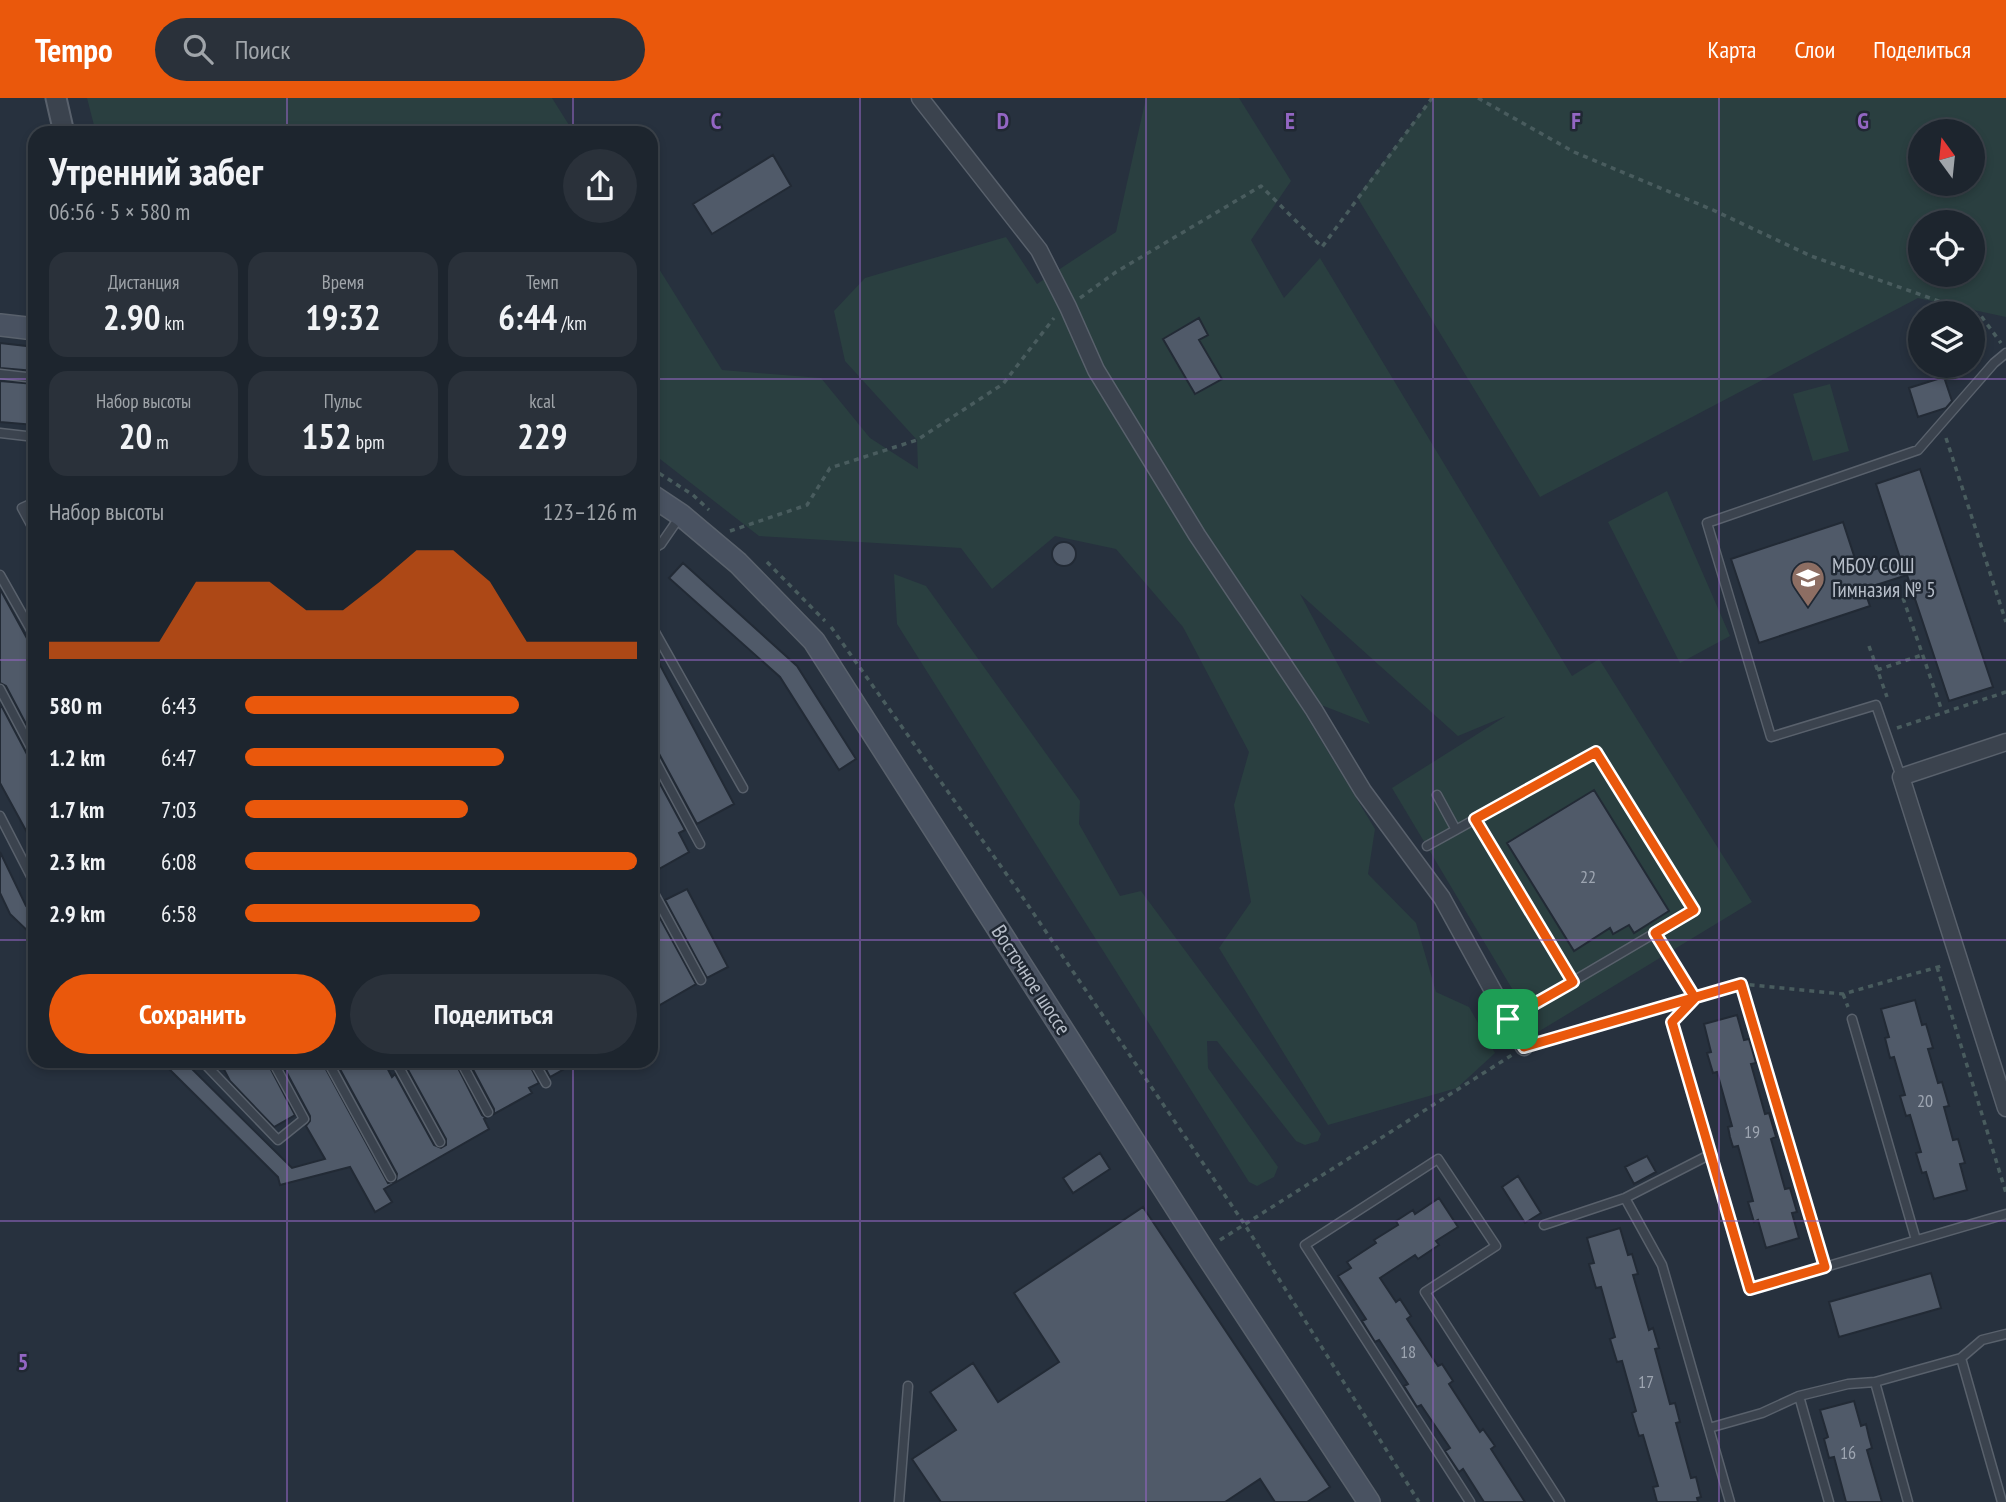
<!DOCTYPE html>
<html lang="ru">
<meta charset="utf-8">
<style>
:root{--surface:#1d252e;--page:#2a313a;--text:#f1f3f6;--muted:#a0a5aa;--line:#3b424a;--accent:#ea580c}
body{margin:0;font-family:"PT Sans Narrow",sans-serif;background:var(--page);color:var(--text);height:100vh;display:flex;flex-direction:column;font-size:26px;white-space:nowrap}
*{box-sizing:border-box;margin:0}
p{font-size:23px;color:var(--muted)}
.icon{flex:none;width:38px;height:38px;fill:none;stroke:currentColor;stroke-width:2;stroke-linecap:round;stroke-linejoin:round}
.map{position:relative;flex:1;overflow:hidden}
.panel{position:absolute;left:28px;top:28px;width:630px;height:942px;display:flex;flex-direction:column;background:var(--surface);border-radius:21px;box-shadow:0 4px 10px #0003,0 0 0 2px var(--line)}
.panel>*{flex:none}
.needle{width:46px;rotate:345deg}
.fabs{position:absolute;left:1908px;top:21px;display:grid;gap:14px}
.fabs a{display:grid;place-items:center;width:77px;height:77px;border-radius:50%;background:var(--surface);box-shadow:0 4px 10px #0003,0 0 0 2px var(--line);font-size:35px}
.pin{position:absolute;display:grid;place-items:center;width:60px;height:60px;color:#fff;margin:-30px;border-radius:14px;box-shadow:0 4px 10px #0006}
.round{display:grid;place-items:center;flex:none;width:74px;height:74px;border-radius:37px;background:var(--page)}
.head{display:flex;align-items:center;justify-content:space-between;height:119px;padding:0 21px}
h1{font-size:38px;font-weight:600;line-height:52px}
.figures{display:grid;grid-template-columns:repeat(3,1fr);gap:10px;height:119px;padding:7px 21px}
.figures div{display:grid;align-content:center;border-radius:18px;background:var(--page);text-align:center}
.figures b{font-size:35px;font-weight:600}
.figures small{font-size:19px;font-weight:400}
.figures p{font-size:19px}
.chart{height:196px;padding:14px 21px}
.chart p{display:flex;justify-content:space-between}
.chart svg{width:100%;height:126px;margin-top:7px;fill:var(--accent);opacity:.7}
.primary-button{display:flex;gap:14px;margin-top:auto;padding:14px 21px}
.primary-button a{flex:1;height:80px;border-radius:42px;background:var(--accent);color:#fff;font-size:28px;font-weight:600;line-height:80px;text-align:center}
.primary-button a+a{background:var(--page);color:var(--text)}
ul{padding:0 21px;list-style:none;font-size:23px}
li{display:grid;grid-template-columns:112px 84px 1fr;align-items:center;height:52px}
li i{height:18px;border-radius:9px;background:var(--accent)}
header{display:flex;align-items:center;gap:42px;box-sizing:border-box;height:98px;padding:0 35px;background:var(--accent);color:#fff}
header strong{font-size:33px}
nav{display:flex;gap:38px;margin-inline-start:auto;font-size:24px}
.search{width:490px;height:63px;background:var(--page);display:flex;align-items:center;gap:18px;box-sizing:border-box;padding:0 24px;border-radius:38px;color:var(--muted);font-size:26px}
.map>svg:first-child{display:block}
.green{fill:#2a3f40;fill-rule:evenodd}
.building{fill:#505a69;stroke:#222a35;stroke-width:2}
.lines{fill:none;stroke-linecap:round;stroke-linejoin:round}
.service-casing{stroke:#59616c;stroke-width:11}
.minor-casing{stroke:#59616c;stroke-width:19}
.tertiary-casing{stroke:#59616c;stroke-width:23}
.secondary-casing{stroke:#59616c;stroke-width:24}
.path{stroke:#495c5e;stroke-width:3.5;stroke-dasharray:5 5;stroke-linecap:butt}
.service{stroke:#3b434e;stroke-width:8}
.minor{stroke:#3b434e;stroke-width:16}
.tertiary{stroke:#3b434e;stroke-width:19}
.secondary{stroke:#495261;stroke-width:21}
.route-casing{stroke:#fff;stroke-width:14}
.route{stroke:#ea580c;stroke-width:9}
.grid{fill:none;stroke:#9366c3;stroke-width:2;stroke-opacity:0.55}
.labels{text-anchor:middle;stroke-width:5;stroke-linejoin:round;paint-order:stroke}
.number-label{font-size:18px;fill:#9da5b1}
.poi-label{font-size:21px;fill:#b7bec9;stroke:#202833;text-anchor:start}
.street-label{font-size:21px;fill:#b7bec9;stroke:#202833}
.grid-label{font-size:23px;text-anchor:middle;font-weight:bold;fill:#9366c3;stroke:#202833;stroke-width:5;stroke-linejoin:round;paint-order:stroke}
</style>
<header>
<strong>Tempo</strong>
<div class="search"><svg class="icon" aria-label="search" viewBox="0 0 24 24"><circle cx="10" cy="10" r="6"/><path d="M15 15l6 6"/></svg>Поиск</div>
<nav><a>Карта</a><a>Слои</a><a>Поделиться</a></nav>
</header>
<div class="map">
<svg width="2006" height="1404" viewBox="0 0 2006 1404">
<rect width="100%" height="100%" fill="#27313e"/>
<!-- green -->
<path class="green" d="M87,0H552L574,35H96Z
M1146,0H1239L1291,83L1251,142L1284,200L1320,160L1572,578L1599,561L1752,804L1538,934L1392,690L1506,618L1458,638L1300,496L1370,626L1293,596L1375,731L1368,776L1416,825L1436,894L1469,909L1495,955L1457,990L1328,1027L1219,850L1251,804L1234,707L1249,654L1183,529L1116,451L1055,438L992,491L961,450L759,438L651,354V158L722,272L821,280L870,340L918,371L917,342L845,263L834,213L865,180L1006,139L1037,186L1116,134Z
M1432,0H2006V219L1918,200L1540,399L1357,99ZM1920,33H1972V86H1920ZM1920,124H1972V177H1920Z
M1830,286L1849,353L1813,363L1793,296Z
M1667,393L1730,538L1680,565L1608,424Z
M894,476L926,488L1080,703L1079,726L1120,798L1141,793L1321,1036L1318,1043L1305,1047L1296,1043L1217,943H1207L1208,970L1278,1069L1274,1079L1257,1088L1249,1084L897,526Z"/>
<!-- building -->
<path class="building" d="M773,57L791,88L712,136L693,106Z
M1199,220L1208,237L1199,242L1222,281L1195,296L1163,241Z
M0,245L35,249V273L0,270Z
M1944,279L1952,303L1946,310L1918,319L1909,290Z
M0,283L35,286V327L0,324Z
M1920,371L1993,589L1949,603L1907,477L1864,491L1870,508L1759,545L1731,461L1843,424L1860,476L1901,463L1876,386Z
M1052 456a12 12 0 1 1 24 0a12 12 0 1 1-24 0Z
M683,465L797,568L856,661L839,672L780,579L669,480Z
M0,491L35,555V643L6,588L0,585Z
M651,550L734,706L697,726L657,652L651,649Z
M0,605L29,660L35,663V749L0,685Z
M651,669L685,732L679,735L689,754L657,772L651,760Z
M1594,692L1669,813L1634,835L1629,827L1613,836L1610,830L1574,853L1507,745Z
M0,754L26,808L35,817V840L10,816L0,795Z
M687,791L728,869L707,880L665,802Z
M654,809L696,886L658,908L651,895V810Z
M1915,902L1922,927L1926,926L1933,950L1928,951L1938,985L1942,984L1949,1008L1944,1009L1953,1042L1958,1041L1965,1065L1960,1066L1967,1092L1934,1101L1926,1074L1922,1075L1916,1055L1921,1054L1910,1017L1906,1018L1900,998L1905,997L1894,959L1890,960L1885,940L1889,939L1881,911Z
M1737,917L1744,942L1749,941L1756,965L1751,966L1765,1016L1769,1015L1776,1039L1771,1041L1785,1091L1790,1090L1797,1114L1792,1115L1799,1140L1766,1150L1758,1122L1754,1124L1748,1104L1753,1103L1738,1048L1733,1049L1730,1039L1728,1029L1732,1028L1717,974L1713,975L1707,955L1711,954L1704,926Z
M160,962H183L292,1070L325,1061L306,1028L310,1023V1018L280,962H321L388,1085L396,1083L397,1076L335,962H383L392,979L395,976L434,1047L441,1050L446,1047V1041L407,970L421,962H454L482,1017L486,1020L484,1021L489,1031L384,1091L392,1104L375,1114L350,1069L280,1087L278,1079Z
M219,962H266L295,1017L274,1029L230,983Z
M468,962H527L539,985L529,990L532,995L494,1016V1011Z
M541,962H580L550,979Z
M1100,1055L1110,1071L1073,1095L1063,1080Z
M1647,1058L1656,1074L1634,1086L1625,1069Z
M1518,1078L1541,1115L1525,1125L1502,1089Z
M1439,1100L1458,1129L1436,1143L1439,1147L1418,1161L1415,1157L1380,1180L1396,1204L1400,1201L1411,1218L1407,1221L1438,1268L1442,1266L1453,1283L1449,1286L1480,1334L1483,1331L1495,1348L1491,1351L1525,1404H1484L1463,1371L1459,1374L1445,1353L1450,1350L1421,1307L1417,1309L1404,1288L1408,1286L1379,1242L1375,1244L1362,1223L1366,1221L1338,1178L1351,1170L1347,1164L1376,1145L1374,1142L1398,1127L1396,1123L1413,1112L1415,1116Z
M1143,1109L1330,1389L1307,1404H1275L1260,1381L1225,1404H941L912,1361L956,1332L930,1294L973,1265L998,1304L1059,1264L1014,1195Z
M1620,1130L1628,1157L1632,1156L1638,1176L1633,1177L1649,1232L1653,1230L1659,1250L1655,1251L1670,1306L1675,1305L1680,1324L1676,1325L1691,1380L1696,1379L1701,1399L1697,1400L1698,1404H1657L1653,1389L1658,1388L1643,1337L1639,1338L1632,1315L1636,1313L1622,1263L1617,1264L1610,1241L1615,1239L1601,1189L1596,1190L1589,1166L1594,1165L1587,1140Z
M1931,1175L1941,1210L1839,1239L1829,1204Z
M1854,1303L1861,1328L1866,1326L1869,1339L1872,1350L1867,1352L1882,1404H1846L1834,1359L1829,1360L1824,1341L1828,1339L1820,1312Z"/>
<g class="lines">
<!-- service casing -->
<g class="service-casing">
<path id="service" d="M0,276L35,280
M0,335L35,339
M35,404L22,410L35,434
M651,452L661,446L681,417
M0,477L35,539
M651,527L743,690
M0,591L35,657
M651,655L700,746
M1901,679L1876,607L1771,639L1707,425L1918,352L1994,265L2006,255
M1437,697L1456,732
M0,718L35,786
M1427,748L1596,654L1694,812L1509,921
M651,790L701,882
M1852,921L1916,1142
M1672,924L1750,1191L2006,1116
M201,962L278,1042L304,1021L272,962
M327,962L391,1079
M395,962L440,1044
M460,962L488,1014
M533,962L546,985
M1625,1100L1662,1167L1730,1404
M1544,1127L1625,1100L1711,1056
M1875,1284L1908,1404
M1799,1298L1829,1404
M1709,1330L1762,1315L1799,1298L1848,1286L1875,1284L1961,1260
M899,1404L908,1288
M1470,1404L1305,1147L1438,1061L1496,1148L1425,1194L1560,1404
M2002,1404L1961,1260L1982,1242L2006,1236"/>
</g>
<!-- minor casing -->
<g class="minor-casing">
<path id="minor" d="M920,0L1039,152L1068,209L1096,272L1197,437L1314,612L1363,693L1442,800L1524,949
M2006,644L1901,679L2006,1010"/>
</g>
<!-- tertiary casing -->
<g class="tertiary-casing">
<path id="tertiary" d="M56,0L64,35"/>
</g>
<!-- secondary casing -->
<g class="secondary-casing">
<path id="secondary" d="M0,227L35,231
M651,397L681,417L738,465L814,543L1204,1153L1369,1404"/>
</g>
<!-- path -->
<path class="path" d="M1478,0L1574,54L1713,112L1811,158L1981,218L2001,245
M1080,200L1116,174L1261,88L1322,149L1432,0
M1946,340L2006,524
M651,370L693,397L709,412
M730,433L807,407L830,370L917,342L1003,286L1054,220
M767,464L825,523
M1903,500L1942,613
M831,529L1017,791L1245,1127L1419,1404
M1869,548L1887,599
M1877,572L1922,557
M1897,630L2006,594
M1482,732L1566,872
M1662,847L1695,900L1681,915
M1937,869L2006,1095
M1741,886L1821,1156
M1843,896L1848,909
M1538,945L1741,886L1843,896L1945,867
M1220,1142L1512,957"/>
<!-- service -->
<use href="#service" class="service"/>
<!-- minor -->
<use href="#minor" class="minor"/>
<!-- tertiary -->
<use href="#tertiary" class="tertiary"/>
<!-- secondary -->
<use href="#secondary" class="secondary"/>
</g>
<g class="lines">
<!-- route casing -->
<g class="route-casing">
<path id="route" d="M1508,921L1524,949L1741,886L1825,1169L1750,1191L1672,924L1695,900L1655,835L1694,812L1596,654L1475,721L1573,884L1508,921"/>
</g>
<!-- route -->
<use href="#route" class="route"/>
</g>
<!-- grid -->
<path class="grid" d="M287,0V35M573,0V35M860,0V1404M1146,0V1404M1433,0V1404M1719,0V1404M0,281H35M651,281H2006M0,562H35M651,562H2006M0,842H35M651,842H2006M287,962V1404M573,962V1404M0,1123H2006"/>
<!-- icons -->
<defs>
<g id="school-pin" transform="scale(1.75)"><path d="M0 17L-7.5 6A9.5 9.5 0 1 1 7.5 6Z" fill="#8d6e63" stroke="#202833"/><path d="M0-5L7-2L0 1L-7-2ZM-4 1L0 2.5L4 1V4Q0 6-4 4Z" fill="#fff"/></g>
</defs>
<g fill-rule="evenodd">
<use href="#school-pin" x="1808" y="480"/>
</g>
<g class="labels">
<!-- number labels -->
<g class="number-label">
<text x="1588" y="785">22</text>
<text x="1925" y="1009">20</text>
<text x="1752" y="1040">19</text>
<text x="1408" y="1260">18</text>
<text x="1646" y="1290">17</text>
<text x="1848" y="1361">16</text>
</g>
<!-- poi labels -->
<g class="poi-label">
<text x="1832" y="475">МБОУ СОШ<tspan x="1832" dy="24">Гимназия № 5</tspan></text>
</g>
<!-- street labels -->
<g class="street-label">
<text transform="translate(1031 882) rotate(57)" y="7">Восточное шоссе</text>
</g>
</g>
<g class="grid-label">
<text x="716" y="31">C</text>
<text x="1003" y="31">D</text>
<text x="1290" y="31">E</text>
<text x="1576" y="31">F</text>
<text x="1863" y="31">G</text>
<text x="23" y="1272">5</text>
</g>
</svg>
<div class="fabs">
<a><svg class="needle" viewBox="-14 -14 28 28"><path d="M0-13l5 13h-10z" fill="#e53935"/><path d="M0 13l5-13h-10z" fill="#a0a5aa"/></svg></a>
<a><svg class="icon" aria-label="locate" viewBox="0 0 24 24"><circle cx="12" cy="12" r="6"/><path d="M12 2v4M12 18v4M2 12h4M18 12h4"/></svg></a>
<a><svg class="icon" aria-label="layers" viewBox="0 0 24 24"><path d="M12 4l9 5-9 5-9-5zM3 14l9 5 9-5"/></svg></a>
</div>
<div class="pin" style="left:1508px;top:921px;background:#1e9e55"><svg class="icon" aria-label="arrive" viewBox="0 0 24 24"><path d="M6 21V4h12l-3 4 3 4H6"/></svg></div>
<section class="panel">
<div class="head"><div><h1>Утренний забег</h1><p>06:56 · 5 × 580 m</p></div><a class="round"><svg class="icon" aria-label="share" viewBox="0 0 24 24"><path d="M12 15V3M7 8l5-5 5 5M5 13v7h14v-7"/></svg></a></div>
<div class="figures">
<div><p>Дистанция</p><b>2.90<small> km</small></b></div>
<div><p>Время</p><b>19:32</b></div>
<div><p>Темп</p><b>6:44<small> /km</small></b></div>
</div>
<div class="figures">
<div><p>Набор высоты</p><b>20<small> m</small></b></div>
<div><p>Пульс</p><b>152<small> bpm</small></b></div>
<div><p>kcal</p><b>229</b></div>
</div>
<div class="chart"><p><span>Набор высоты</span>123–126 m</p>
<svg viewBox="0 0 160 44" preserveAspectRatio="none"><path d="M0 44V38L10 38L20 38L30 38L40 17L50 17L60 17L70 27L80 27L90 17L100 6L110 6L120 17L130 38L140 38L150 38L160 38V44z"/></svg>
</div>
<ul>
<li><b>580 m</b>6:43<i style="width:70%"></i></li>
<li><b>1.2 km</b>6:47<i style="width:66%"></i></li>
<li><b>1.7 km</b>7:03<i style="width:57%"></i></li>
<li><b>2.3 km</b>6:08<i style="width:100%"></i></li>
<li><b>2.9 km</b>6:58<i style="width:60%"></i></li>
</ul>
<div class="primary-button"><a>Сохранить</a><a>Поделиться</a></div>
</section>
</div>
